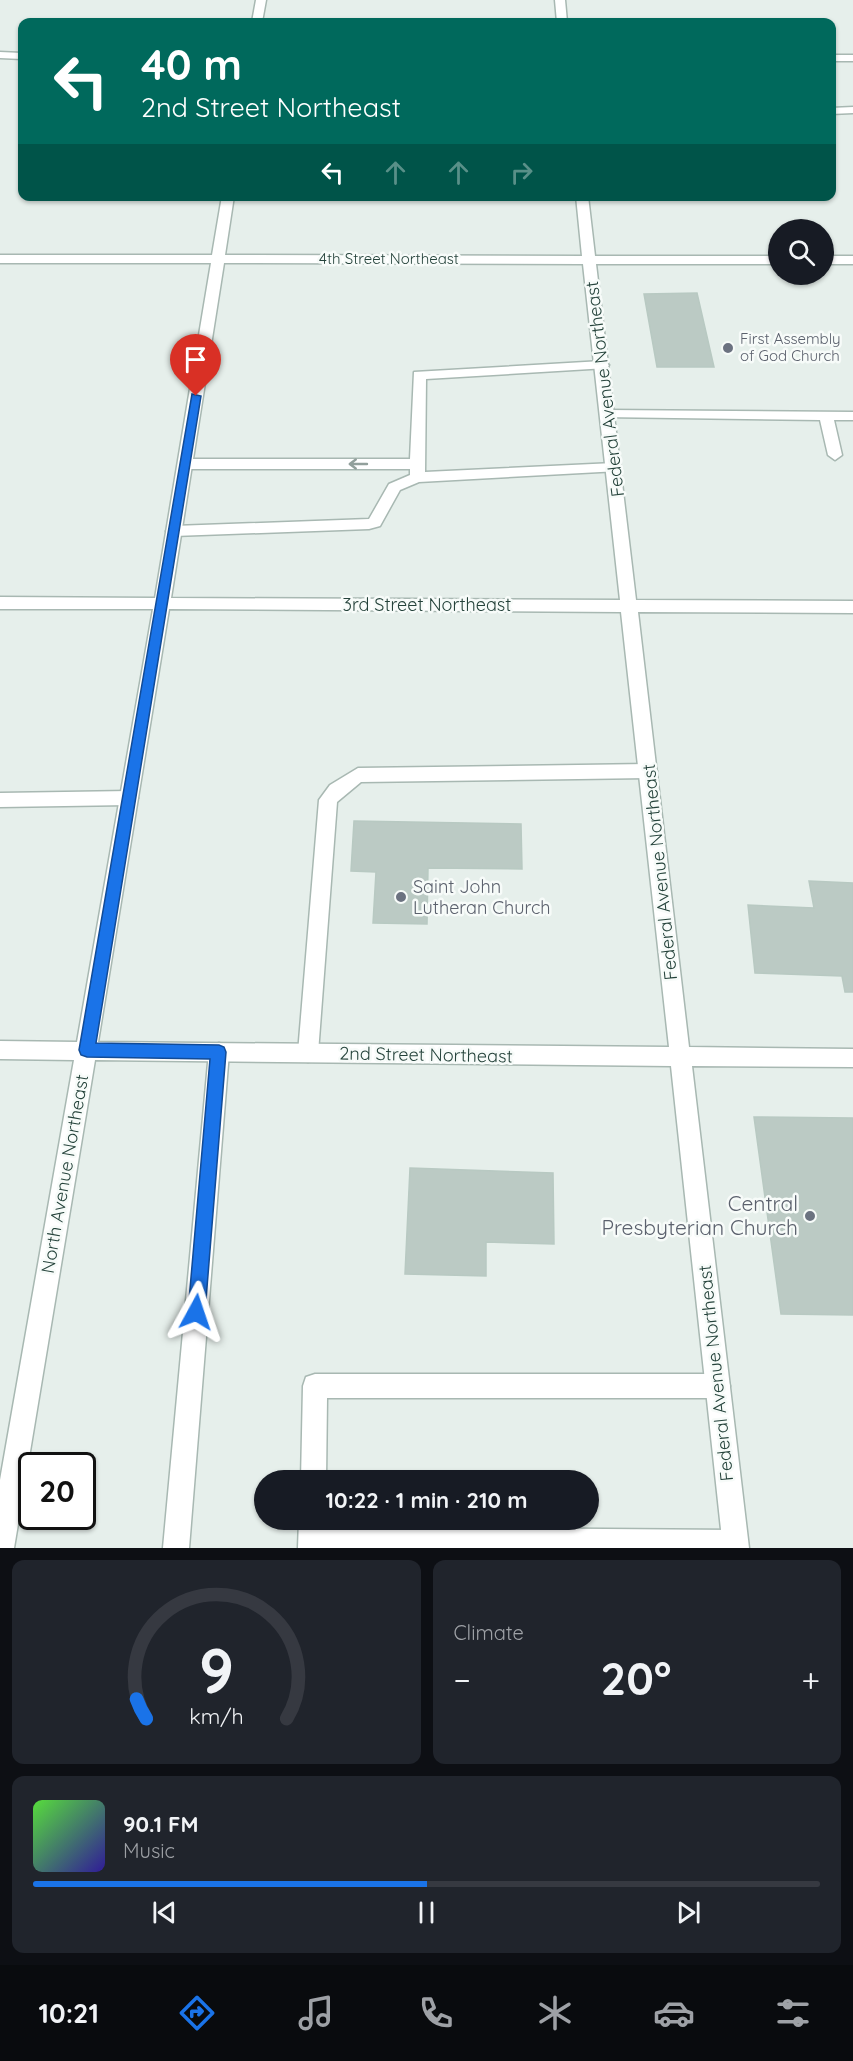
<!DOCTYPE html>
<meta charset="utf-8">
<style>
:root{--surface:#171b24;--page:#20242c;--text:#f1f3f6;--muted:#9ea1a6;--line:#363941;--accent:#1a73e8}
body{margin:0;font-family:Quicksand,sans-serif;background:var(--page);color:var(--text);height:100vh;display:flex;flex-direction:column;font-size:22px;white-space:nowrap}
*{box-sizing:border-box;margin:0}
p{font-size:20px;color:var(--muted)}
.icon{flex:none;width:33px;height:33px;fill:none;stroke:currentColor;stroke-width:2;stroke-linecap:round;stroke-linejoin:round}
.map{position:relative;height:1548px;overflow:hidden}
.panel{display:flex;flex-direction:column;gap:12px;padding:12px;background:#0d0f14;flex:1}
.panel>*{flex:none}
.hud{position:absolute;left:18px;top:18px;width:818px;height:183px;border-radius:12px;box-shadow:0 2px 4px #0004;background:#00695c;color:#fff;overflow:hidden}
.tools{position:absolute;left:768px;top:219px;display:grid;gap:12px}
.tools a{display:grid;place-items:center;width:66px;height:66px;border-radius:50%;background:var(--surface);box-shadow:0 2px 4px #0004;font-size:30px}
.speed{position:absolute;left:18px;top:1452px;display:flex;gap:12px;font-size:30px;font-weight:700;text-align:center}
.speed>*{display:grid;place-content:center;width:78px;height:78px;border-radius:50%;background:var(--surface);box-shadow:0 2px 4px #0004;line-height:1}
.speed .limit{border:3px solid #111;border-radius:9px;background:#fff;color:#111}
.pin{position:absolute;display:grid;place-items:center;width:51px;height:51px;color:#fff;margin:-62px -26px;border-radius:50% 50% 50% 0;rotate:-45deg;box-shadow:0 0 6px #0007}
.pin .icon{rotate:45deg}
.me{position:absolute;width:66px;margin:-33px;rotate:5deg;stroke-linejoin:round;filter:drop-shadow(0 0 4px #0008)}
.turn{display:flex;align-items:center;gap:21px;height:126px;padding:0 24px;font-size:27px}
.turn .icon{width:78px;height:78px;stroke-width:2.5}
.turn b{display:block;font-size:42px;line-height:51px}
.lanes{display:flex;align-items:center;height:57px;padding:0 24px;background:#0003;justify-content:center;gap:30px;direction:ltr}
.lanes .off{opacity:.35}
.big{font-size:45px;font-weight:700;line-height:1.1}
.panel .card{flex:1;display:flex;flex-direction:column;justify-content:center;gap:9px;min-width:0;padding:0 21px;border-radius:12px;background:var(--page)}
.panel .dial{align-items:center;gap:0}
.dial svg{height:156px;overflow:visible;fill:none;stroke:var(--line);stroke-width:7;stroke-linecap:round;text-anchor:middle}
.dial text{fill:var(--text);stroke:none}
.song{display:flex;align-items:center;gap:18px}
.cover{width:72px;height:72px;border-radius:9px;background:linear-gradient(135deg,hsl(110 70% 55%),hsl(250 70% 35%))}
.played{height:6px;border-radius:3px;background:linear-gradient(90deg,var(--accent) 50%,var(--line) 50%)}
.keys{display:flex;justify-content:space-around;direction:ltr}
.heat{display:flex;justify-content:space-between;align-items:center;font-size:33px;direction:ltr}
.panel .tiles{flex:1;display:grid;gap:12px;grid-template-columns:1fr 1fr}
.card:last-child{grid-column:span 2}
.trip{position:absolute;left:254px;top:1470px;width:345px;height:60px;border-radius:30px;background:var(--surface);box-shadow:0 2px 4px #0004;font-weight:700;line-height:60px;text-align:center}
.tab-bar{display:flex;height:96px;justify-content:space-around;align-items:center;background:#090b0e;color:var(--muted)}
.tab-bar .icon{width:42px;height:42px}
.tab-bar .on{color:var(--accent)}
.tab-bar b{font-size:27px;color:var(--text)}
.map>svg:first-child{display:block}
</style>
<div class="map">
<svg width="853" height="1548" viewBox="0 0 853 1548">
<rect width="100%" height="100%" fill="#e6efeb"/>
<path fill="#bbcac4" stroke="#b8c9c2" stroke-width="1.5" d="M697,293L714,367H657L644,294Z
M354,821L521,824L522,869L428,868L427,924L373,923L376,872L351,871Z
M809,881L853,883V992H845L842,976L755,973L748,905L814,908Z
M754,1117L853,1118V1315L781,1314Z
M410,1168L553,1173L554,1244L486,1242V1276L405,1274Z"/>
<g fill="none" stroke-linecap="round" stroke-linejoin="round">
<g stroke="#a8b8b2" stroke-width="3">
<path id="service" d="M853,107V113L831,114V108Z
M602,361L609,365L607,368L426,379L425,472L614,463L621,468L619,471L419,482L400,490L380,526L369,529L174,536L166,531L174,526L369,519L389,484L410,475V469H185L178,464L185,459H410L414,372Z
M607,410L853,412V420H834L842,455L835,460L828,455L820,420L602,417L600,414L602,411Z
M648,764L654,766L657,771L654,776L648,778L361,782L337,802L318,1053L315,1059L308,1062L301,1059L298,1053L319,800L330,785L358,768Z
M129,791L135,793L138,798L135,803L129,805L0,807V793Z
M219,1043L226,1046L229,1052L189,1548H163L209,1052L212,1046Z
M315,1374H718L727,1377L730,1386L727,1395L718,1398H327L326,1480H301L303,1386L306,1377Z
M299,1520H324V1527L735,1530L744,1534L748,1543L746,1548H298Z"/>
</g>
<g stroke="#a8b8b2" stroke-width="3">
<path id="minor" d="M256,0H266L262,22H252Z
M555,0H565L567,22H557Z
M0,52L22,53V59L0,58Z
M831,55H853V61H831Z
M222,196H234L225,255L582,256L576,196H588L595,256H778V264H596L636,600L853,601V613L638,612L689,1047L853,1049V1067L692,1066L749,1548H723L671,1066L95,1060L14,1548H0V1480L74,1060L0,1059V1041L77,1042L153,609H0V597L155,598L211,263H0V255H212ZM224,263L583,264L620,600L171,598ZM169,609L621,612L669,1047L98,1042Z
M824,256H853V264H824Z"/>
</g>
<use href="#service" fill="#fff" fill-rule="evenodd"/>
<use href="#minor" fill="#fff" fill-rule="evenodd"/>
</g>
<defs><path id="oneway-shaft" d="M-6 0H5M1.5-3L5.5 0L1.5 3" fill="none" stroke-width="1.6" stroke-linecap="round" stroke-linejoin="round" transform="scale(1.5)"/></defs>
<use stroke="#92a09c" href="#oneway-shaft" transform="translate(358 464) rotate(180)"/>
<path fill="#1a73e8" stroke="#114b97" stroke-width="1.5" d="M192,394L201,396L96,1043L219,1045L224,1047L226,1052L205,1312L203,1318L196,1321L190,1318L188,1312L210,1059L87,1057L81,1055L79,1050Z"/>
<g fill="#6b7280" stroke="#f7fbf9" stroke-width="2">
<circle cx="728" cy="348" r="6"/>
<circle cx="401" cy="897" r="6"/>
<circle cx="810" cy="1216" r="6"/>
</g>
<g text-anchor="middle" stroke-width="5" stroke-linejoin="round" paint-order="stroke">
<g font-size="15" fill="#24423a" stroke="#f7fbf9">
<text x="389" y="264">4th Street Northeast</text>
</g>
<g font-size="15" fill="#5b616d" stroke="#f7fbf9" text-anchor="start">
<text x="740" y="344">First Assembly<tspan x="740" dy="17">of God Church</tspan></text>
</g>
<g font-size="18" fill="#24423a" stroke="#f7fbf9">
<text transform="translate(605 389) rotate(-97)" y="6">Federal Avenue Northeast</text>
<text x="427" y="611">3rd Street Northeast</text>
<text transform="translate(660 872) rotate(-96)" y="6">Federal Avenue Northeast</text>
<text transform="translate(426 1055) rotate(1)" y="6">2nd Street Northeast</text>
<text transform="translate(65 1174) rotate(-80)" y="6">North Avenue Northeast</text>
<text transform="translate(716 1373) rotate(-96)" y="6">Federal Avenue Northeast</text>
</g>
<g font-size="18" fill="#5b616d" stroke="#f7fbf9" text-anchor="start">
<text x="413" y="893">Saint John<tspan x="413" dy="21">Lutheran Church</tspan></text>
</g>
<g font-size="21" fill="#5b616d" stroke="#f7fbf9" text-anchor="end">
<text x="798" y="1211">Central<tspan x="798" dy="24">Presbyterian Church</tspan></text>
</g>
</g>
</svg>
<div class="tools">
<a><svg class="icon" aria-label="search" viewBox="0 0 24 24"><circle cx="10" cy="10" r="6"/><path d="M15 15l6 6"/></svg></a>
</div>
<div class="speed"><div class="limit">20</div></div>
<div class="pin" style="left:196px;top:396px;background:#d93025"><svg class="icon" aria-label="arrive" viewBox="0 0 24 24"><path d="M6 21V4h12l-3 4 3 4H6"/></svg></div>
<svg class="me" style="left:196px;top:1312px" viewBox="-20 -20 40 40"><path d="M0-17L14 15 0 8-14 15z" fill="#1a73e8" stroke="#fff" stroke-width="4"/></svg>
<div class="trip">10:22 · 1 min · 210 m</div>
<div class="hud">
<div class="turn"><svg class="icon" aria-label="left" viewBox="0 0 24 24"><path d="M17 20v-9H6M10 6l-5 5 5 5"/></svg><div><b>40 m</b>2nd Street Northeast</div></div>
<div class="lanes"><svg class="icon" aria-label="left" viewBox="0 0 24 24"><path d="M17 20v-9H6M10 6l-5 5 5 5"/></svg><svg class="icon off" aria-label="ahead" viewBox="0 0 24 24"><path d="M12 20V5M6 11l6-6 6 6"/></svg><svg class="icon off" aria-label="ahead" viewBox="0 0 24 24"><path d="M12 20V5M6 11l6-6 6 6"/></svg><svg class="icon off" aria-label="right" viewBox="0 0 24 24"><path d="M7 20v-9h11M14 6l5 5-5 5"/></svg></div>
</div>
</div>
<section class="panel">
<div class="tiles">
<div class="card dial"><svg viewBox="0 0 100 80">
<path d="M14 69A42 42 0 1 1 86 69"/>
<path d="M14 69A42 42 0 0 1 9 59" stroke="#1a73e8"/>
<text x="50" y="56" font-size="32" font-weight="700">9</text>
<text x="50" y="72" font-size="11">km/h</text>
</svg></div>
<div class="card"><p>Climate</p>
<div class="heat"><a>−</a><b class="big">20°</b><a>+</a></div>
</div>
<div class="card">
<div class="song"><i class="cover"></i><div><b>90.1 FM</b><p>Music</p></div></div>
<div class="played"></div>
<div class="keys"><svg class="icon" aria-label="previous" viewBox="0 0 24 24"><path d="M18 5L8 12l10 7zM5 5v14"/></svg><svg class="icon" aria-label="pause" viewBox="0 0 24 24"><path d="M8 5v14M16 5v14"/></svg><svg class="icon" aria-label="next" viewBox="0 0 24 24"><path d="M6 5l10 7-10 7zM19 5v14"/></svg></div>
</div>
</div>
</section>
<nav class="tab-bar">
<b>10:21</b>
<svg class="icon on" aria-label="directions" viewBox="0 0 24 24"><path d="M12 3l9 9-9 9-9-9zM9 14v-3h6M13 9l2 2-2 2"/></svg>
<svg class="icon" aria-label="music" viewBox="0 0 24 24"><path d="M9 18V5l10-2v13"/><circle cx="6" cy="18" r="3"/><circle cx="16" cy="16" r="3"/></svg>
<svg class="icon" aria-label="phone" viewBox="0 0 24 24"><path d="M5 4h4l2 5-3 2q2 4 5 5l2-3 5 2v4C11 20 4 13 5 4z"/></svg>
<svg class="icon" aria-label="climate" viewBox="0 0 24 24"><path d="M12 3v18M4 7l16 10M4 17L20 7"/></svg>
<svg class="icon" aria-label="car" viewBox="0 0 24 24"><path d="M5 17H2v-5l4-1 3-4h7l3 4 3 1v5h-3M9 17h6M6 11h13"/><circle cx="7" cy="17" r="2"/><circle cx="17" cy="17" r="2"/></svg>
<svg class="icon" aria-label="filters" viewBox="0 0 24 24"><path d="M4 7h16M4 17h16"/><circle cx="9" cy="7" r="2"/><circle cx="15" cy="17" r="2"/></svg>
</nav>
